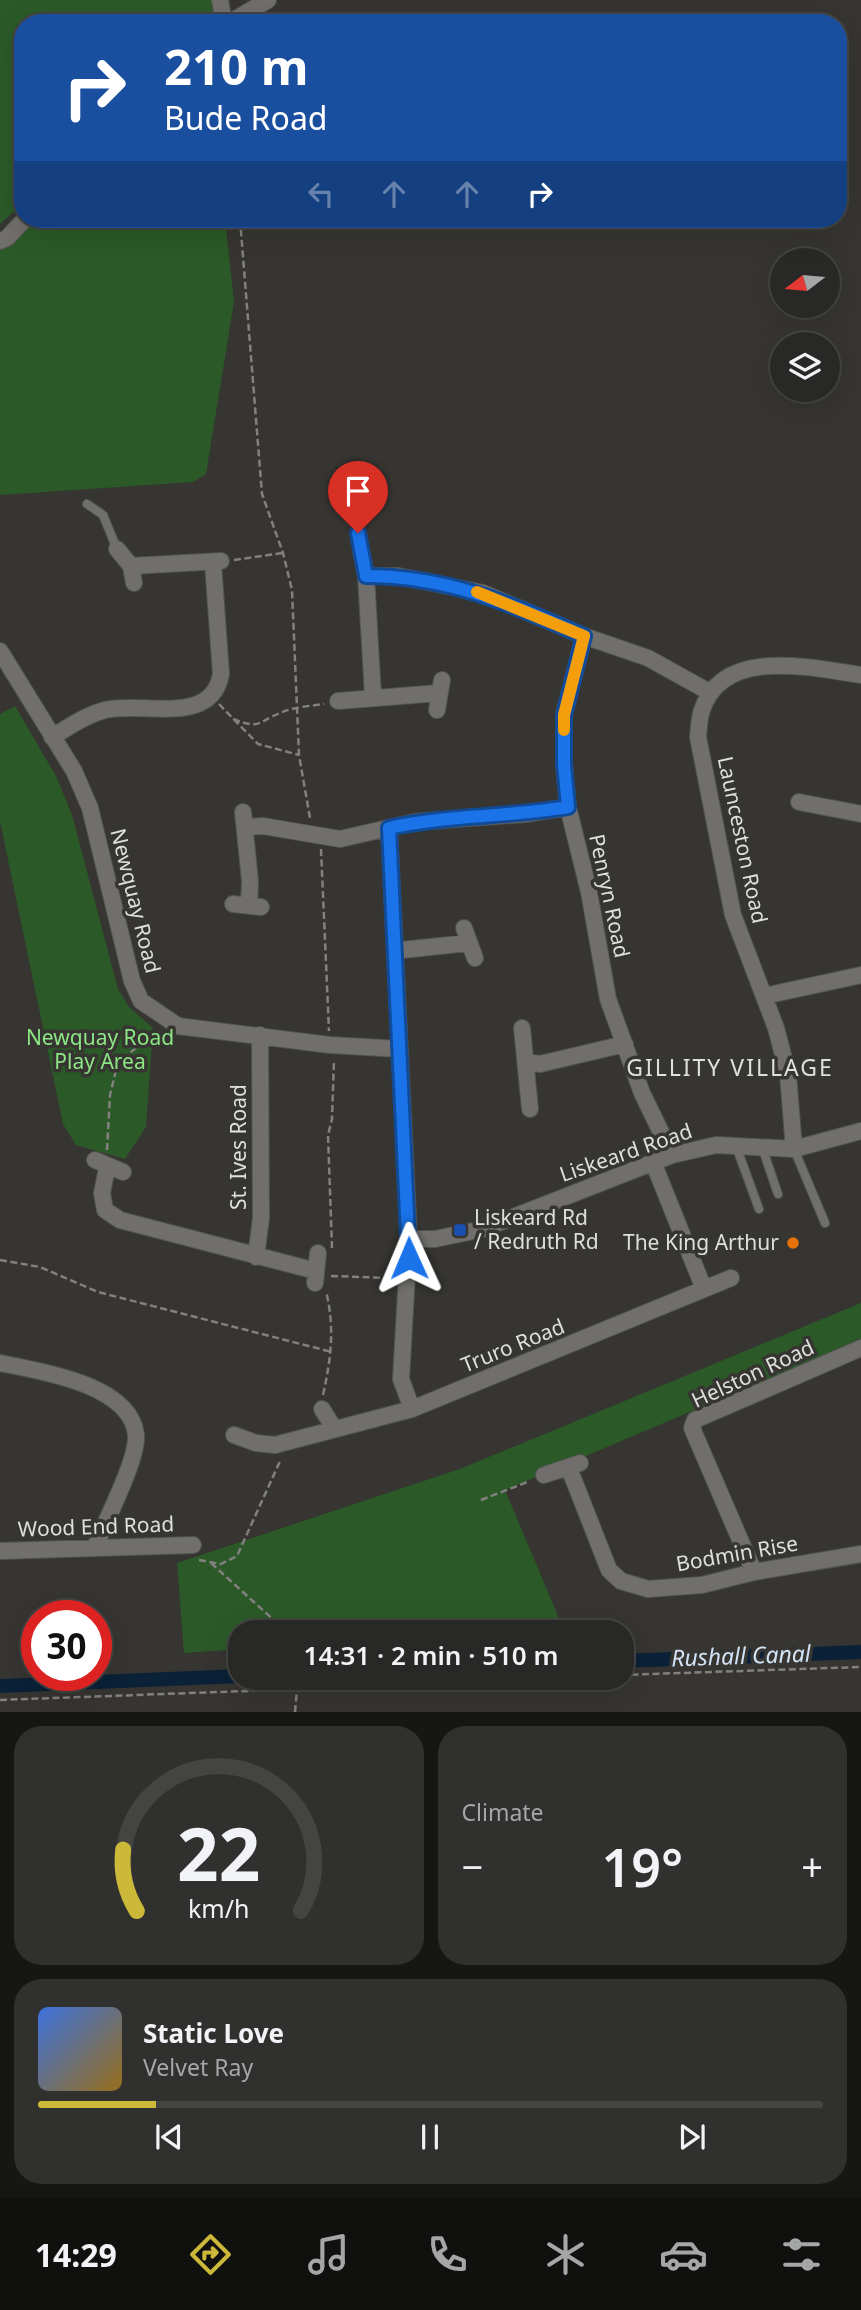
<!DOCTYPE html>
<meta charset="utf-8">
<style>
:root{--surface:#282826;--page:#30302e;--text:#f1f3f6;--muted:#a5a6a7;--line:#444443;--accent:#ccb939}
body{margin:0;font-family:"Noto Sans",sans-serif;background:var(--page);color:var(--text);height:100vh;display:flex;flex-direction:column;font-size:26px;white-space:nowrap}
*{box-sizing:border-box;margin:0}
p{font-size:23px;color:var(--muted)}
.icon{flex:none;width:38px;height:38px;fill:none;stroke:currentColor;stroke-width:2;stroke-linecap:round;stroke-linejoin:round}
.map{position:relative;height:1712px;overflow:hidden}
.drawer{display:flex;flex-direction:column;gap:14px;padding:14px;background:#161615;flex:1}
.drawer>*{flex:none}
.hud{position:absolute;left:14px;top:14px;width:833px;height:214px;border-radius:28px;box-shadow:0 7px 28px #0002,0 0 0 2px var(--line);background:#1a4fa0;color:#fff;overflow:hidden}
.needle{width:46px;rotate:254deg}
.controls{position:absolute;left:770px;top:248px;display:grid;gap:14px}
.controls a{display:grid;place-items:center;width:70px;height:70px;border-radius:50%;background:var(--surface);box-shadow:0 7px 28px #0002,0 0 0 2px var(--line);font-size:35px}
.speed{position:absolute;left:21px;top:1600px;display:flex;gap:14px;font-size:35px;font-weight:700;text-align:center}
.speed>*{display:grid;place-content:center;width:91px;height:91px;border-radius:50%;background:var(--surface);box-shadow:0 7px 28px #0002,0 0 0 2px var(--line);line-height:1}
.speed .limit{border:10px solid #d22;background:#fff;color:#111}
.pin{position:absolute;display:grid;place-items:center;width:60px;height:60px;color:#fff;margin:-72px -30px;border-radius:50% 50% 50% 0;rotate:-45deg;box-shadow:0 0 7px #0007}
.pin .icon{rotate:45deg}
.me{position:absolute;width:77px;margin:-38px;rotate:359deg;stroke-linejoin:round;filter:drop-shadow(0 0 5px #0008)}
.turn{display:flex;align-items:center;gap:24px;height:147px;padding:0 35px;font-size:32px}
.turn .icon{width:91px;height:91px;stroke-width:2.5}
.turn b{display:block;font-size:49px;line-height:60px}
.lanes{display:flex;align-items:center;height:66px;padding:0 35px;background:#0003;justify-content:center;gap:35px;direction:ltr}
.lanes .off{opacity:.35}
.big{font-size:52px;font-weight:600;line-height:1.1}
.drawer .card{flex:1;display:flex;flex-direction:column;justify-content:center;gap:10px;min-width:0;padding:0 24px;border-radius:28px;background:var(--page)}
.drawer .dial{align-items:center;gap:0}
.dial svg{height:182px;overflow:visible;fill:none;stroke:var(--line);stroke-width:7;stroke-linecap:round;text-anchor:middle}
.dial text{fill:var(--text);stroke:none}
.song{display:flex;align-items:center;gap:21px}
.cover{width:84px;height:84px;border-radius:10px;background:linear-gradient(135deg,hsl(220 70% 55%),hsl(40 70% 35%))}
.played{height:7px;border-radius:4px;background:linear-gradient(90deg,var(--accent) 15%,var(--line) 15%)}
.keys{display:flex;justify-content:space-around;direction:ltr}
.heat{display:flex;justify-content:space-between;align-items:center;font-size:38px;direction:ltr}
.drawer .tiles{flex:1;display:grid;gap:14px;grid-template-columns:1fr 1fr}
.card:last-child{grid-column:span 2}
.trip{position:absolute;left:228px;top:1620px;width:406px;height:70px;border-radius:28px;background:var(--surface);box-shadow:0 7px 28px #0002,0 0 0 2px var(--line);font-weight:600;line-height:70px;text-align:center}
.menu{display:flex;height:112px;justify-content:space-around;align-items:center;background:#10100f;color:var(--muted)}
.menu .icon{width:49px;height:49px}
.menu .on{color:var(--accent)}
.menu b{font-size:32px;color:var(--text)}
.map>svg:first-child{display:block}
</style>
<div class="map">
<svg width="861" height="1712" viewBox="0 0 861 1712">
<rect width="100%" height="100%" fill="#363532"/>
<path fill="#2b5a28" d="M0,0H213L216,16L209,23H23V204L0,224Z
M34,219H225L234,302L206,474L193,482L0,495V247Z
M15,706L56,776L72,815L118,989L129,1007L153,1028L146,1127L125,1159L76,1145L63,1124L0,821V714Z
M861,1303V1340L505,1490L561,1623L439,1633H240V1649L184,1653L177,1563L460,1469Z"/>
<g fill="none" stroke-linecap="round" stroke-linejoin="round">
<path stroke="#0a2137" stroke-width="14" d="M621,1661L861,1652
M0,1686L240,1676"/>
<g stroke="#535351" stroke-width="10">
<path id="lane" d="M87,504L103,515L117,549
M355,515L361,550
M736,1146L759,1209
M762,1147L778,1194
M794,1149L825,1223"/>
</g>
<g stroke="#535351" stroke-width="18">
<path id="street" d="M220,0L224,23
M229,23L268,0
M0,241L7,238L25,219
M117,549L131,566L134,583
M361,550L366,576L373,696
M131,566L221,561
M366,576H398L483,593L584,636L648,658L711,693
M584,636L564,714V764L568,807L589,892L608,999L642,1093L672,1155
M0,651L74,771L90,808L132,981L141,1001L178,1026L330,1045L400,1049
M338,701L439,693
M437,710L442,680
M52,737C69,727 86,715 105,710C143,701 212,727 221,674L213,563
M799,802L861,814
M243,812L250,881L249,906
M246,827L263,826L340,839L415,822L525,814L568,807
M389,828L409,1239L401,1379L412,1409
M233,904L261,907
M464,928L475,958
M395,947L402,950L468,943
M764,996L861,975
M522,1028L530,1109
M526,1062L540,1064L625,1044
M794,1149L788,1074L776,1028L733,915L698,737C699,728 699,718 702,710C723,646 812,668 861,675
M95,1160L123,1172
M653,1162L704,1289
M107,1168L102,1193L105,1210L120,1220L316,1271
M409,1239H435L483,1229L672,1155L716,1145L794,1149L861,1131
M256,1257L261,1218L260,1035
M315,1283L318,1253
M0,1363C39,1371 131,1384 136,1435C138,1459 105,1522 95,1547
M322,1409L334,1428
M234,1435L256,1443L275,1445L412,1409L731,1278
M569,1468L609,1570L621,1581L648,1589L702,1585L754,1572L861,1554
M544,1475L580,1463
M0,1551L193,1545
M754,1572L692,1428L695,1420L861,1348"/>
</g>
<path stroke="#82817f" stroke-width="2.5" stroke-dasharray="7 3.5" stroke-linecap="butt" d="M240,219L262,494L283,553L292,590L299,755L310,818
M234,560L283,553
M219,704L258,744L299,755
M233,719C261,730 257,722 280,713C293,707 310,706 324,704
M321,849L329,1031
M107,1150L110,1095L118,1062L158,1031
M332,1248L328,1135L332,1119L334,1060
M0,1260L40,1267L98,1292L332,1352
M331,1276L391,1278
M323,1395C331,1359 335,1328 326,1291
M481,1500L530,1481
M199,1560L221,1564L237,1556L281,1459
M211,1563L288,1633
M313,1633L322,1623
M621,1675L861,1667
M0,1700L273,1690L291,1678L324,1688L552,1678
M295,1712L297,1689"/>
<use href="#lane" stroke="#706f6c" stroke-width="8"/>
<use href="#street" stroke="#706f6c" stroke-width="16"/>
<path stroke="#82817f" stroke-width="2.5" stroke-dasharray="7 3.5" stroke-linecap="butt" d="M297,1689L298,1678"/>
</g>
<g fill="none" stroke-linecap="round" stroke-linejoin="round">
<g stroke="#114b97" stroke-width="18">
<path id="route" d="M358,533L366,576C448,576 510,604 584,636L564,715V764L568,807C509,817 448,815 389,828L409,1258"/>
</g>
<use href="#route" stroke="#1a73e8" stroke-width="12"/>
<path stroke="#f59e0b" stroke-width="12" d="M477,592L584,636L564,715V730"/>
</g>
<rect fill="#1a4fb4" stroke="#363532" stroke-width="2.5" x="453" y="1223" width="14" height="14" rx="3.5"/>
<circle fill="#e8710a" stroke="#363532" stroke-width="2.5" cx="793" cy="1243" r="7"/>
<g text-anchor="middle" stroke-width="7" stroke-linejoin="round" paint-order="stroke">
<g font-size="21" fill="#dfdfdd" stroke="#363532">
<text transform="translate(742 840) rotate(78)" y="7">Launceston Road</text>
<text transform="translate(609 896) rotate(78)" y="7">Penryn Road</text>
<text transform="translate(135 901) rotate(76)" y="7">Newquay Road</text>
<text transform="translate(239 1147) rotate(-90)" y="7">St. Ives Road</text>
<text transform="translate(626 1153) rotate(-19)" y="7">Liskeard Road</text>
<text transform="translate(513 1346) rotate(-22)" y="7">Truro Road</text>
<text transform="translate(753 1374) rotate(-25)" y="7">Helston Road</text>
<text transform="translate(96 1527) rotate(-2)" y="7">Wood End Road</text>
<text transform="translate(737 1554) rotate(-10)" y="7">Bodmin Rise</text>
</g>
<g font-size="21" fill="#8ce684" stroke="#363532">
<text x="100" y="1045">Newquay Road<tspan x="100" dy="24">Play Area</tspan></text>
</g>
<g font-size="21" fill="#dfdfdd" stroke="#363532" text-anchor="start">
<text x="474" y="1225">Liskeard Rd<tspan x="474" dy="24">/ Redruth Rd</tspan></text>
<text x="779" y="1250" text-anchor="end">The King Arthur</text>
</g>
<g font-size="23" letter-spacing="2" fill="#dfdfdd" stroke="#363532">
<text x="730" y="1076">GILLITY VILLAGE</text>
</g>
<g font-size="23" font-style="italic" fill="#d2e3f6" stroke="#363532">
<text transform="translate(741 1656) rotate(-2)" y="8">Rushall Canal</text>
</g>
</g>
</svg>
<div class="controls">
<a><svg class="needle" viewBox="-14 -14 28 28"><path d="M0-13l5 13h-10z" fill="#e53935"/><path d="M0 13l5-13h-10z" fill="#a5a6a7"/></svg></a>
<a><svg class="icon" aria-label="layers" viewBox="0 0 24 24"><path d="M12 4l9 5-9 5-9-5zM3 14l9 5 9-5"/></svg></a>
</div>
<div class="speed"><div class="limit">30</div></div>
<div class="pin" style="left:358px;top:533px;background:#d93025"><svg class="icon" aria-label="arrive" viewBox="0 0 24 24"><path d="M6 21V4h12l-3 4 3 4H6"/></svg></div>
<svg class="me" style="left:409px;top:1258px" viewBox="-20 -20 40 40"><path d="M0-17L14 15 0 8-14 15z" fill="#1a73e8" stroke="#fff" stroke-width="4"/></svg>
<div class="trip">14:31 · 2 min · 510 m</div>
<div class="hud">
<div class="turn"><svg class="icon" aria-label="right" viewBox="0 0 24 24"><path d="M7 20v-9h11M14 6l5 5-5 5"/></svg><div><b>210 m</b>Bude Road</div></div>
<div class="lanes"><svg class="icon off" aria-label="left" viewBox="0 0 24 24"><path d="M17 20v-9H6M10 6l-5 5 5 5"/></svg><svg class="icon off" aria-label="ahead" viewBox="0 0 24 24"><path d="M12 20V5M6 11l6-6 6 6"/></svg><svg class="icon off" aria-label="ahead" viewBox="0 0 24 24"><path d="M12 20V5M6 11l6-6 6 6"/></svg><svg class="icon" aria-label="right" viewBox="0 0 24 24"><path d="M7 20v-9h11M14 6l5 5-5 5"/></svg></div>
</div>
</div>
<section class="drawer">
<div class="tiles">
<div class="card dial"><svg viewBox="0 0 100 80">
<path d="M14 69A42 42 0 1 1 86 69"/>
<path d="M14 69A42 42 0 0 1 8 42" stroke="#ccb939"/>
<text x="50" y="56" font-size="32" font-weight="700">22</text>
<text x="50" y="72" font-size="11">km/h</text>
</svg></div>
<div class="card"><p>Climate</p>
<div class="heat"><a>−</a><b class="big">19°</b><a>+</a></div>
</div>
<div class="card">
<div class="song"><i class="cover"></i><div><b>Static Love</b><p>Velvet Ray</p></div></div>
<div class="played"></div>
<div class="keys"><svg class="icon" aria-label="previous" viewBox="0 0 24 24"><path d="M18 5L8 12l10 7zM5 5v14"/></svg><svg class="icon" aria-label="pause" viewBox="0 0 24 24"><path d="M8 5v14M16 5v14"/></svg><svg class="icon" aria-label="next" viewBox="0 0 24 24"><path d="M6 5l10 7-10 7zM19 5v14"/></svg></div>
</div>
</div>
</section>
<nav class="menu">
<b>14:29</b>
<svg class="icon on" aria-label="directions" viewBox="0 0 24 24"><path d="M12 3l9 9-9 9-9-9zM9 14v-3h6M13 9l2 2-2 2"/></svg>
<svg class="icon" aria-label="music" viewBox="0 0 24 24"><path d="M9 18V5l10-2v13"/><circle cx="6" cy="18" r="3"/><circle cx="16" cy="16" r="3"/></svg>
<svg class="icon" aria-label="phone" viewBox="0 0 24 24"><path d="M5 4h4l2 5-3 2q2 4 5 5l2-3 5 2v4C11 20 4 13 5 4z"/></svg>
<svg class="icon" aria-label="climate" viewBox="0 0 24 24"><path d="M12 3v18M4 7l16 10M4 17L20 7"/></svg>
<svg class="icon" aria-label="car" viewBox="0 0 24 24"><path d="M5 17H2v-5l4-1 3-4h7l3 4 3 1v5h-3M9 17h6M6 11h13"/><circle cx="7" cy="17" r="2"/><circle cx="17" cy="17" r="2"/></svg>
<svg class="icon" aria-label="filters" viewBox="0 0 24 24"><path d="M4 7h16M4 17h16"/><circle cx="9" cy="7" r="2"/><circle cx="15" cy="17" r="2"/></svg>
</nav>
